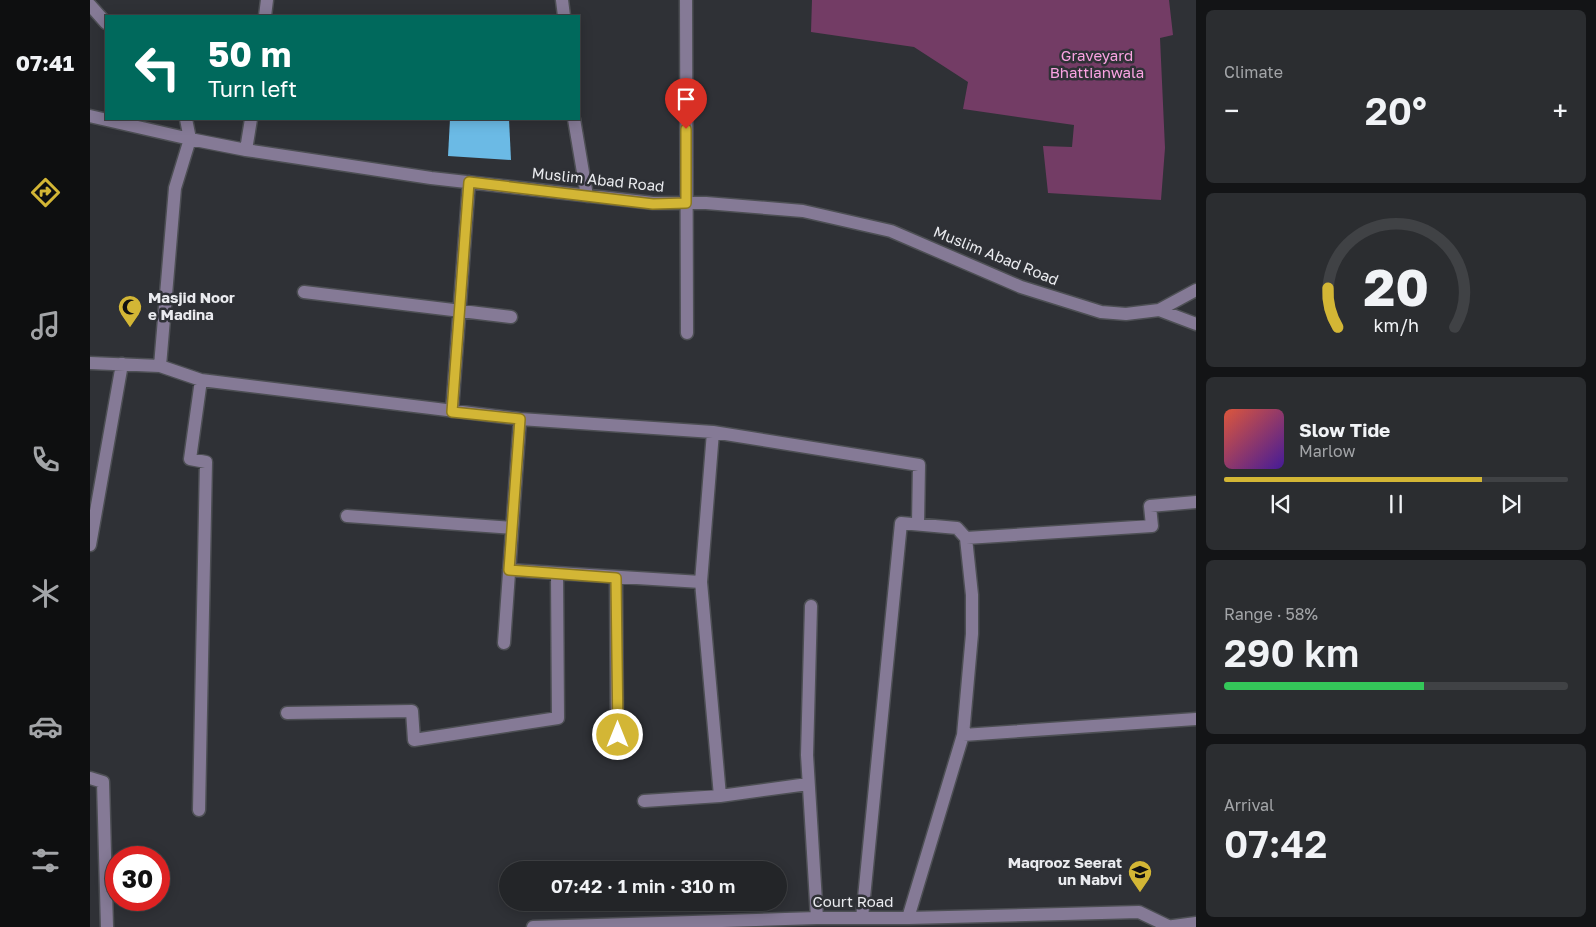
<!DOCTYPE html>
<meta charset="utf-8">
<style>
:root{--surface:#232528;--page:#2b2d30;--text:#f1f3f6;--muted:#a3a5a8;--line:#404245;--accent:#d3b635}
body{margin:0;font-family:"Golos Text",sans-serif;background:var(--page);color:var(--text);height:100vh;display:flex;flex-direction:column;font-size:19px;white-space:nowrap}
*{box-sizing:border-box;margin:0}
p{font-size:16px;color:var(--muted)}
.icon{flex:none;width:28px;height:28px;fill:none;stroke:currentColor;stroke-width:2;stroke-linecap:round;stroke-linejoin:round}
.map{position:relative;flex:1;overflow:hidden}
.details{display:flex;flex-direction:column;gap:10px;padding:10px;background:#131416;width:400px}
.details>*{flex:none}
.top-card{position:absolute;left:15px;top:15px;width:475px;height:105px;border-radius:0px;box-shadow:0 2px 12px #0003,0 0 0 1px var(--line);background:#00695c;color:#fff;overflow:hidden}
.speed{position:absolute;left:15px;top:846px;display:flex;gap:10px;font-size:25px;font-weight:700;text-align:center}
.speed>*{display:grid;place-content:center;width:65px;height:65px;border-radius:50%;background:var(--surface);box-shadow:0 2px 12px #0003,0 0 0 1px var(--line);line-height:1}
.speed .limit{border:8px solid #d22;background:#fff;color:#111}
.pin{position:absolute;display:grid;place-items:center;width:42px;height:42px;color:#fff;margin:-51px -21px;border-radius:50% 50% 50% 0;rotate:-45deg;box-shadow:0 0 5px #0007}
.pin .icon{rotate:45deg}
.me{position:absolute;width:55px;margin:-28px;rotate:0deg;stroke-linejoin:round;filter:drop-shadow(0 0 4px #0008)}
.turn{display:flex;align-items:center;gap:18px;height:105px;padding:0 20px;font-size:22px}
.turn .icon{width:65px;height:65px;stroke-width:2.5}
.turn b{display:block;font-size:35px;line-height:42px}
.big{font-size:38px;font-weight:600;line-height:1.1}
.details .widget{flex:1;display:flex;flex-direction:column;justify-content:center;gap:8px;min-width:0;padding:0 18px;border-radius:8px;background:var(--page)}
.details .dial{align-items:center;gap:0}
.dial svg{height:130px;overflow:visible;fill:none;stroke:var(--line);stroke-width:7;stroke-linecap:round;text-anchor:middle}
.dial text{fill:var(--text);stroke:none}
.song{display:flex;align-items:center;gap:15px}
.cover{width:60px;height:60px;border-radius:8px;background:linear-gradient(135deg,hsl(10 70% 55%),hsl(260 70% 35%))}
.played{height:5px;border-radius:2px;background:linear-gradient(90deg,var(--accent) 75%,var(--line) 75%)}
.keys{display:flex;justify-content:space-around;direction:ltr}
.heat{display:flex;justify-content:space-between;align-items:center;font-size:28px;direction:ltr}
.charge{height:8px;border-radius:4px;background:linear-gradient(90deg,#34c759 58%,var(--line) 0)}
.trip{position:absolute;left:409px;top:861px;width:288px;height:50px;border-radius:25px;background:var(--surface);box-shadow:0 2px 12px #0003,0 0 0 1px var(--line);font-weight:600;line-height:50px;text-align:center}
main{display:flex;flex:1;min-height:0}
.tab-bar{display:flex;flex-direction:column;width:90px;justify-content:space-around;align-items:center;background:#0e0f10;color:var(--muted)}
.tab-bar .icon{width:35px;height:35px}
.tab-bar .on{color:var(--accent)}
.tab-bar b{font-size:22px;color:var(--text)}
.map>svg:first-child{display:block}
</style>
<main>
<nav class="tab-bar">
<b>07:41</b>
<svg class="icon on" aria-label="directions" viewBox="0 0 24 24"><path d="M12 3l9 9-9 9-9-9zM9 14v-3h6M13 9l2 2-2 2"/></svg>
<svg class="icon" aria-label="music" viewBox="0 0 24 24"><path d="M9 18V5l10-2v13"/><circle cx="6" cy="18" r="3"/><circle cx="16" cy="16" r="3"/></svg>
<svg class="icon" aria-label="phone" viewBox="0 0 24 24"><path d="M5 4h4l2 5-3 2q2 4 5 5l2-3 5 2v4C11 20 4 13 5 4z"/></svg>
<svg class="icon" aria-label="climate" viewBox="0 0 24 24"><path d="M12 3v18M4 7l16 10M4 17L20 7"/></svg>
<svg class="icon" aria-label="car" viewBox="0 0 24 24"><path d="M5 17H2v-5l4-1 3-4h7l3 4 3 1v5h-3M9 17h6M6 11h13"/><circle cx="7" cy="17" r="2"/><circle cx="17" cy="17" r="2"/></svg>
<svg class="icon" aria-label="filters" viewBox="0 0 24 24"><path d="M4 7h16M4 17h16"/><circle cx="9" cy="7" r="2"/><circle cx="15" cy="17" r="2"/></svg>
</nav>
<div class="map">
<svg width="1106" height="927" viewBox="0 0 1106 927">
<rect width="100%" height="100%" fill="#2f3136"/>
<path fill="#733c65" d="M722,0H1079L1083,35L1070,38L1075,148L1071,200L958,193L953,146L982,147L984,125L873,109L878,82L824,47L721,32Z"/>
<path fill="#6bbae5" d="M360,119H419L421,160L358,156Z"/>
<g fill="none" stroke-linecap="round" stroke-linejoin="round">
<g stroke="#4d4f54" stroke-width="15">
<path id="minor" d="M472,0L474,16
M596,0L597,333
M0,5L16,23
M175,16L177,0
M0,116L100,139L85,188L70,366
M96,119L100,139L156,150L341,178L563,203H616L713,211L801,231L931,287L1011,312L1036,314L1069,310L1106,290
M484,119L497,196
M156,150L161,119
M214,292L421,317
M1069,310L1106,324
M0,363L70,366L111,380L430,419L623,432L829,465L828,524
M362,411L379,182
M623,432L611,582L630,796L718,784
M257,516L422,528
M876,538L1062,526L1060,506L1106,502
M0,545L32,364
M419,570L611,582
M526,578L527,735
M721,606L717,755L727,918
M414,643L430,419
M197,713L322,711L324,740L468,718L467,574
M873,735L1106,719
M0,778L13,782L17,927
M554,801L630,796
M109,810L116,462L100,459L111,380
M772,918L811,523L867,528L876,538L882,595V634L873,735L818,918
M443,927L727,918H818L1049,912L1078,926
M1076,927L1106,923"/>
</g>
<use href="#minor" stroke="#857a96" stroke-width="12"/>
</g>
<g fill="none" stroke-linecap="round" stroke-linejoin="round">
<g stroke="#897622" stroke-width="12">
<path id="route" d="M528,735L526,578L419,570L430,419L362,412L379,182L563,204L596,203V129"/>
</g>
<use href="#route" stroke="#d3b635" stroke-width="9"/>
</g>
<defs>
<g id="mosque-pin" transform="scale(1.25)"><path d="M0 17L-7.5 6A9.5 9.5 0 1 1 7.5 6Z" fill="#d3b635" stroke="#2f3136"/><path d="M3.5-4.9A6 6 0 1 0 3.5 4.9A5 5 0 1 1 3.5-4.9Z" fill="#111"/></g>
<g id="school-pin" transform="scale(1.25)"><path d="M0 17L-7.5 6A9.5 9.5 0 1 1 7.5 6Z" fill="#d3b635" stroke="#2f3136"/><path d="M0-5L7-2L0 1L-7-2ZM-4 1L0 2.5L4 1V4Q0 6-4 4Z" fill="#111"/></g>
</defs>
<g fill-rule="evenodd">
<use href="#mosque-pin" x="40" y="307"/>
<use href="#school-pin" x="1050" y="872"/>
</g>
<g text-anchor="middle" stroke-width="5" stroke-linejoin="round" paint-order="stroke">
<g font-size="15" fill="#faa3e2" stroke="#2f3136">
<text x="1007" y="61">Graveyard<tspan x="1007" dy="17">Bhattianwala</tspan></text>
</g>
<g font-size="15" fill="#eaebef" stroke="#2f3136">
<text transform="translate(508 180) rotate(6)" y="5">Muslim Abad Road</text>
<text transform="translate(906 256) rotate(22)" y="5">Muslim Abad Road</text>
<text x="763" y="907">Court Road</text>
</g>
<g font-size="15" font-weight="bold" fill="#eaebef" stroke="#2f3136" text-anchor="start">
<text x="58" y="303">Masjid Noor<tspan x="58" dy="17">e Madina</tspan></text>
<text x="1032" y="868" text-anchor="end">Maqrooz Seerat<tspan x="1032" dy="17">un Nabvi</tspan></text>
</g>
</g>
</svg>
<div class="speed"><div class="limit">30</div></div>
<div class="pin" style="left:596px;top:129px;background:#d93025"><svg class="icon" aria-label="arrive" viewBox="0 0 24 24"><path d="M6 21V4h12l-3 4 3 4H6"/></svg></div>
<svg class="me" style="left:528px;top:735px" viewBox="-20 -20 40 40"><circle r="17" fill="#d3b635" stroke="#fff" stroke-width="3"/><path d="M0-11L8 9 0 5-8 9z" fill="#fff"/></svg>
<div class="trip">07:42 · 1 min · 310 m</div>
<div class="top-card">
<div class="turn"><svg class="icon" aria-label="left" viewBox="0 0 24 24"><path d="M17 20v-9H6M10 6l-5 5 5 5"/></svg><div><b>50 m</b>Turn left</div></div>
</div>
</div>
<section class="details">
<div class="widget"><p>Climate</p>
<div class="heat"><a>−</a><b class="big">20°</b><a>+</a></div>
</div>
<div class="widget dial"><svg viewBox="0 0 100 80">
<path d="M14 69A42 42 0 1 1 86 69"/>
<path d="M14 69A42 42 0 0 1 8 45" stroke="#d3b635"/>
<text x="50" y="56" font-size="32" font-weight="700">20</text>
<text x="50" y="72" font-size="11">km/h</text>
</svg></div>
<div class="widget">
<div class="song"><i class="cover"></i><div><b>Slow Tide</b><p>Marlow</p></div></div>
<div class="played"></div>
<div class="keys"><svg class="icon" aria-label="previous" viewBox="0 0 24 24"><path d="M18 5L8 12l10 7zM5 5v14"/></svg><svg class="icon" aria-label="pause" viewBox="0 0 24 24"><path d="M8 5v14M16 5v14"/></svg><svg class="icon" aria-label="next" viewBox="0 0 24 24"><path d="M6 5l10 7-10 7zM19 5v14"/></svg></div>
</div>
<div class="widget"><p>Range · 58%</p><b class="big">290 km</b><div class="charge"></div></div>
<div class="widget"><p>Arrival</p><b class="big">07:42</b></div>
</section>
</main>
